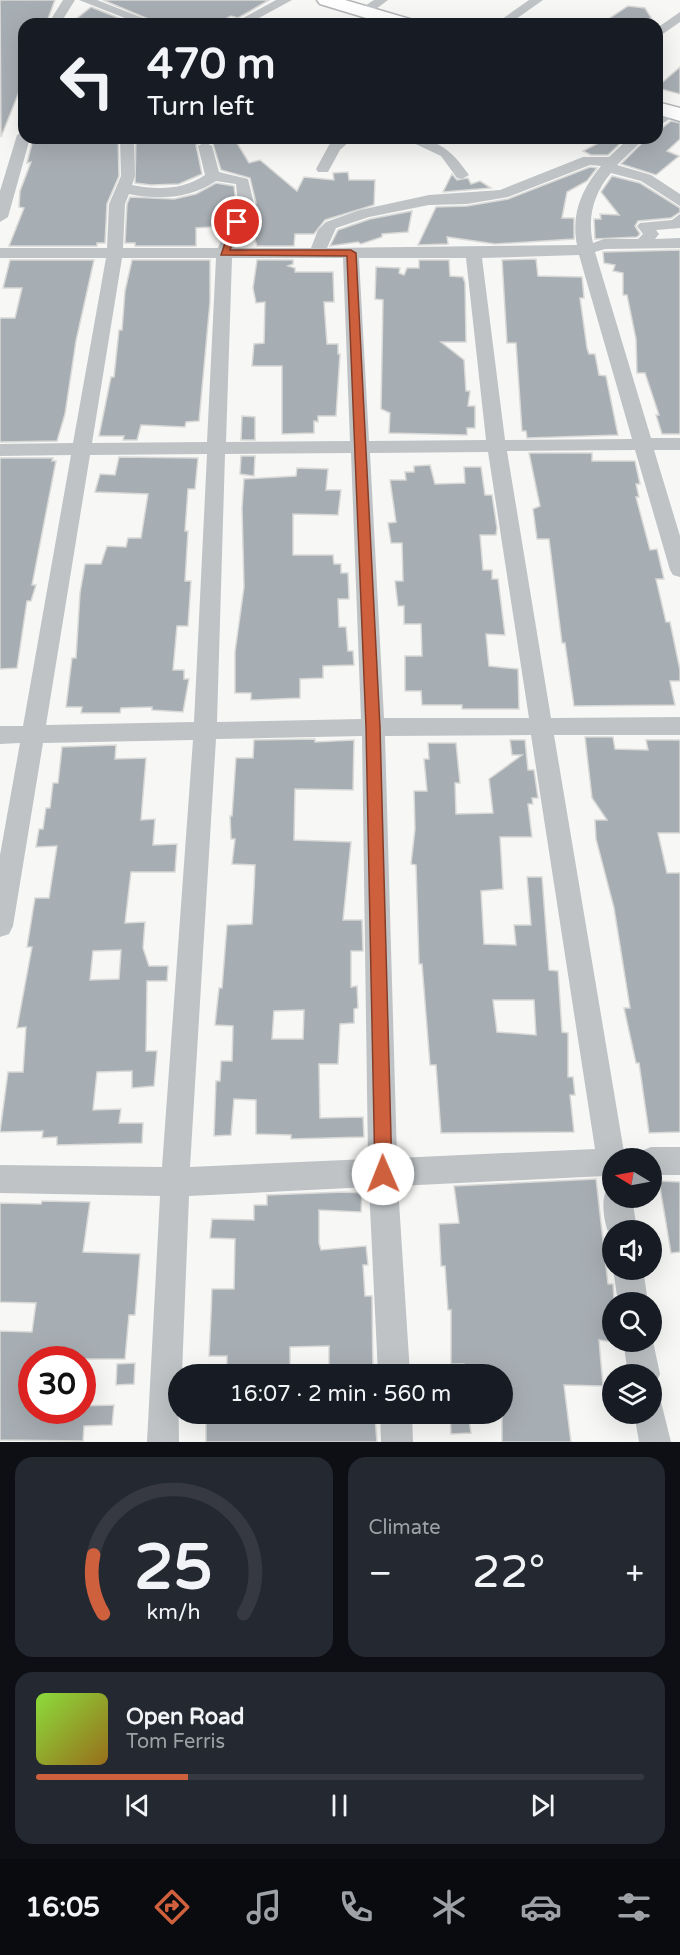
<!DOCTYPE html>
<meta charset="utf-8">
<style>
:root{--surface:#171b24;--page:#242831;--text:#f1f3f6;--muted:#9ea1a6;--line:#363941;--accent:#cf603d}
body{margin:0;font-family:"Varela Round",sans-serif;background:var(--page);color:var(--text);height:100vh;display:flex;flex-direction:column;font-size:22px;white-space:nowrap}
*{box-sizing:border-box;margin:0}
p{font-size:20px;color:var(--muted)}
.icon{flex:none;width:33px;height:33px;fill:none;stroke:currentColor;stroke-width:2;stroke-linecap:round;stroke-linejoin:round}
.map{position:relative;height:1442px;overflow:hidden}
.side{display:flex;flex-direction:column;gap:15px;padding:15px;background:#0d0f14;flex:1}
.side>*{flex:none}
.hud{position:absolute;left:18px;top:18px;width:645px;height:126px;border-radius:18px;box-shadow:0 6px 24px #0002;background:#171b24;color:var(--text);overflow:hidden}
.needle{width:39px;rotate:280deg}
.controls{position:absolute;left:602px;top:1148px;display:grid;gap:12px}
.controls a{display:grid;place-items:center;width:60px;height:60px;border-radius:50%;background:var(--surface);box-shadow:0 6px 24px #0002;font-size:30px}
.speed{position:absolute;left:18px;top:1346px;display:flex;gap:12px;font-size:30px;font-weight:700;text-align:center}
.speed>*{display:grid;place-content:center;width:78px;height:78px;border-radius:50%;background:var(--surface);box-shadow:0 6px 24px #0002;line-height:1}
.speed .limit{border:9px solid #d22;background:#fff;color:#111}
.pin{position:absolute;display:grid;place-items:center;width:51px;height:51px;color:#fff;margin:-26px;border:3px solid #fff;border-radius:50%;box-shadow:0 2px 6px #0007}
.me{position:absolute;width:66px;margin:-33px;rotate:359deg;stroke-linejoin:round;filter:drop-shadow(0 0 4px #0008)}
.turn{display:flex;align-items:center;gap:21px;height:126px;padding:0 30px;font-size:27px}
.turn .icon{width:78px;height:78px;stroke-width:2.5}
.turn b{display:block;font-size:42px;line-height:51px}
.big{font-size:45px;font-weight:600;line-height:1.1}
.side .card{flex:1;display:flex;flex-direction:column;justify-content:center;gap:9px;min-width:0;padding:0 21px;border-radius:18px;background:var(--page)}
.side .dial{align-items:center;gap:0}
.dial svg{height:156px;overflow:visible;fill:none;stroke:var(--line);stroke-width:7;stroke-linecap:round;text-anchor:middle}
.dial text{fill:var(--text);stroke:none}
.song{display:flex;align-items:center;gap:18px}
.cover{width:72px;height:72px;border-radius:9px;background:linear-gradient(135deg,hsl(90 70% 55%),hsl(40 70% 35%))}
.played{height:6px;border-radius:3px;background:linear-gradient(90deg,var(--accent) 25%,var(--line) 25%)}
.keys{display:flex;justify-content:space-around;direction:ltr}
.heat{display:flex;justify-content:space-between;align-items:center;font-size:33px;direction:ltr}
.side .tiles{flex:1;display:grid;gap:15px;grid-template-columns:1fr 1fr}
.card:last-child{grid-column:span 2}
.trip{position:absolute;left:168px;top:1364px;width:345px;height:60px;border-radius:30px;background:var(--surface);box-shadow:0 6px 24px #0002;font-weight:600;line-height:60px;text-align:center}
.tabs{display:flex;height:96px;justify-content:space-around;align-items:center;background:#090b0e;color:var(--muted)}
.tabs .icon{width:42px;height:42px}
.tabs .on{color:var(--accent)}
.tabs b{font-size:27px;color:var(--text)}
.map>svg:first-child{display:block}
</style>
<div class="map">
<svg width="680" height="1442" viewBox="0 0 680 1442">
<rect width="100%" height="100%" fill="#f7f7f5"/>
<path fill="#a7aeb3" stroke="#d9d9d7" stroke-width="1.5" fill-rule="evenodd" d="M0,0H55L46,24H24V68L19,82H23L1,137Z
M103,0H269L238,18L231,16L216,24H160Z
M628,6L645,8L655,24H601Z
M91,7L134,24H70Z
M680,67V94L657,88V87Z
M671,121L680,123V139L667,151L679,156L656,175L621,164L647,138H657V132Z
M45,138H118L119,176L107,204L105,243H97V246H9L24,208L19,207L20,191L31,162L27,163L32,143L45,142Z
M136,138H170L169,142L191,138H234L249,163L260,160L297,191L304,177L334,180L333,173L348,172L349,180H375L374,205L325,220L314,234H295L294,246H257L254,236H248L247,225L256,203L250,178L221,170L213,144L204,140L196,145L202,174L179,184L151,185L135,183Z
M608,138H626L608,155H591L583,151Z
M590,167L597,168L587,181L567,192L562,218H574V239L495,244L447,237L448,244L418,245L436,207L467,206L508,199Z
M452,174L457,180L468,178L471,184L480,181L491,188L443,192Z
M612,176L640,183L680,208V212L671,218L638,221L635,226L640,234L637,237L595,239L594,219H601L600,214L619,215L601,192Z
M216,183L234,186L236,204L225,226L196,228V246H135V243H125L127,204L130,197L174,199L196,194Z
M412,211L408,232L382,234V237L361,244L358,242L330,246L338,230L370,219Z
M680,250V434H662L656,415H659L645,373H637L636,339L627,295H623V273L613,271L615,265L604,263L603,252Z
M536,259L538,276L582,277L584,298H580L587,348L589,354H595L599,375L606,376L618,435L527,438L526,431H522L516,343H507L502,260Z
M10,260H94L76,341L65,414L57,441L0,442V318H15L22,288H3Z
M132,260H210V302L199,421L186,422L185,427L141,425L137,440H123L124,436H99L111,377H114L119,330H122L125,291Z
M257,260H293V264L288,266L295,268V272H333L334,302H324L327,344H338V354H340L336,416H318V422L314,421V433L282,434V366H252L254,344L264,343L265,302L256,303L253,288Z
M419,260H449L450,276L463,277L465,283L466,342H441L464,360L466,391H470L468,406H475V428H467V435L389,433L390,413L381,409L383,300L375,299L376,267L400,268L399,273L404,275L407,268H419Z
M242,416L255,417V440H241Z
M529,453H592V461H635L640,484H636L639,497H636L650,550L657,549L664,579H656L666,622H670L680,670V681H670L675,705L574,706L565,643H562L549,539H537L533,509L540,506Z
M241,456H255L254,476L240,474Z
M119,457L198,458L195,489H188L185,531H188L185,581H191L188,626H177L173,670H184V679H189L183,712L152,710V707L121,708L120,713H81L82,707H66L72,658H76L80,593L85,564H101L107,546L126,547L128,538H141L148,494L95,492L100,474L115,475Z
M0,458H53L52,461H56L32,585H36L31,601H27L17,668L0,669Z
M430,465L435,484L465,483L464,467H481L485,495H492L497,528L496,535H480L483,570H492V579H498L505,635L486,634L489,666L518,669L519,709H462V705H422L421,691H405V656H422L421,624H404V606H398L395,581H403L402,543H391L388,523L396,522L390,480H406L405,472H414V466Z
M297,468L328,469L326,490H341L338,515L293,514V555H333L334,564H341V573H348L349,599H338L339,627H346L348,651H353L354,665L323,666V678L300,679V698L251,700V693H235V652L244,587L242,508L244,479L296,476Z
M585,737H613L615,749L648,750L646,740H680V833H658L667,873H680V1132L649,1133L639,1063H636L624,1008H630L614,908L596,839L595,820H607L592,798Z
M315,739V742L354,740L353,790L295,789L294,840L351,842L343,920H362L363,951H351V987L357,986L358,1008L354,1009V1023L340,1024L338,1064H319L320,1118L363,1117L364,1137L291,1139V1135L256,1134V1100L234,1099L231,1135L214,1136L216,1081H220L221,1061H232L233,1026L215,1025L219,988H222L227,925L252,924L254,889L255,865L232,864L235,839H231L230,816H232L236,758H253L254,740ZM304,1010L303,1039H272L274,1011Z
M510,740H525L528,770H534L538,798H532L533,804H528L532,837H500L503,889L481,891L484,944L516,945L514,925H531L527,877H542L549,970L558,971L562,1032L568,1033V1077H573L575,1095H570L574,1132L441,1133L436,1065H430L422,964H419L416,865L411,864L415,829L414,791H427L424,759H429L428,743H456L460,783H455L456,814L493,813L489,779L522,755H512ZM493,1000H534L536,1035L497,1032Z
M116,745L115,759L146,758L141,820L155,819L153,845L177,844L175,872H131L125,923L145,922L143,948L149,966H168L167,981H147L146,1051H157L154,1086L132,1088V1071L97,1072L93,1110L121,1109L119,1123H143L142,1143L57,1145V1137L42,1138L43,1131L0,1132L8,1072H23L26,1027L17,1028L32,947H27L35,898H49L57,846L36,847L39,829H43L46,808H50L53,783H58L62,747ZM121,950L119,979L90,980L93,951Z
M596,1179L608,1284H613L614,1299L612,1342L599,1340L603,1386L564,1385L571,1442H502V1374H465L464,1364H451V1310H448L445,1266H441L439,1224L459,1223L454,1186Z
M659,1181L680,1182V1252L671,1253Z
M343,1192L362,1193L361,1212L319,1210V1243L321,1250L366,1246L368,1265H363L365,1296H372L373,1374H329V1346L290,1347V1374H227V1356H209L211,1315L212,1289H234L235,1239L210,1238L212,1219L254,1220V1205H267V1195Z
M42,1201L90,1202L83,1252L140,1254L135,1315H129L125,1359H32V1410H82V1406L114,1405L112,1425L84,1426L83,1441L0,1440V1331L32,1332L36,1303L0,1302V1203L41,1204Z
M135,1363L134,1384L116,1385L117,1364Z
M206,1413H359V1420L375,1418L377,1442H206Z
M450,1413H468L471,1433L451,1434Z"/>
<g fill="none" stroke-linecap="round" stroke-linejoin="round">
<g stroke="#b3b6b9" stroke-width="3">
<path id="highway" d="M317,0H345L413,20L415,24H386L320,4Z
M657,102L680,108V121L657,114Z"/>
</g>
<path fill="#bfc3c6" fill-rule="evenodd" d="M63,0H75L60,24H48Z
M79,0H97L158,24H140Z
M276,0H292L248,24H232Z
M374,0H388L368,15H360V9Z
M529,0H543L509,24H495Z
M680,12V22L657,38V28Z
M671,108L678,112L676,115L657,127V116Z
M24,131V138H30L8,217L0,222V191L17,135Z
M120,138H134L135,176L132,185C158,190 183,190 205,175L198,146L205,142L212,146L219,172L248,179L254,204L234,248H311L318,230L326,222L360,210L429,195L500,190L583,157H609L629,138H645L617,165L651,175L680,194V206L641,181L611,173C594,193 587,217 593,243L604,239H638L643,234L637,226L640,223L672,220L680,214V228L656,230L659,234L655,239L680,238V248L605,249L595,252L651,438H680V450H654L680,536V577L673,575L670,570L635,450L507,451L551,718L680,717V735H554L625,1158H612V1179L605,1176L398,1186L410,1374H378L369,1187L189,1196L182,1374H178L179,1442H147L160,1196L0,1193V1165L162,1167L193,740L43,743L13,926L9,934L0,937V855L20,743L0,744V726H23L71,455L0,456V444L73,443L106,258H0V248H107L109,204L121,176ZM590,165L601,166C581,190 571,214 577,245L327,248L336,228L369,217L429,205L467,204L508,197ZM216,181L236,184L238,204L218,248H123L125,204L129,194C158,200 190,199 216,181ZM579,255L632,439L505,440L482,258ZM122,258H216L207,442L92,443ZM232,258H343L350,441L226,442ZM359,258H466L486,440L369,441ZM488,452L529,718H384L370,453ZM351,453L361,719L217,722L225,454ZM207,454L194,722L46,725L90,455ZM531,735L595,1149L397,1158L385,736ZM362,736L368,1159L190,1167L216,739Z
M337,138H353L340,150L328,172H318L316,169L329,145Z
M403,138C437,138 450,148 469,175L462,179L457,178L441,156Z
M651,1147H680V1175H651V1158H638L641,1151Z
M612,1185V1197H632L637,1230H612V1241C604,1225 600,1203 607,1187Z
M613,1269H643L648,1302H618Z
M651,1332L660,1374L655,1385L651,1387V1374H628L623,1341H651Z
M651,1397L661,1402L671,1442H639L634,1413H651Z
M380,1413H412L413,1442H381Z"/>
<use href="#highway" fill="#fff" fill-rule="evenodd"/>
</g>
<path fill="#cf603d" stroke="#873e28" stroke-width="1.5" d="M237,219L241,222L230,250H351L356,253L380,727L392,1174L390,1180L383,1183L377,1180L375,1174L366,727L347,256L221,255L232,222Z"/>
</svg>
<div class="controls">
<a><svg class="needle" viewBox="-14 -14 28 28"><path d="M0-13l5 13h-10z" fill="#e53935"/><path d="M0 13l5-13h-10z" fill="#9ea1a6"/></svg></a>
<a><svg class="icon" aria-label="sound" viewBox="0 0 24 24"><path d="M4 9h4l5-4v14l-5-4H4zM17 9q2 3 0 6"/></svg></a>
<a><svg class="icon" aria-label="search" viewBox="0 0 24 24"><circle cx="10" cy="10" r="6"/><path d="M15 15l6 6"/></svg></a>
<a><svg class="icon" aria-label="layers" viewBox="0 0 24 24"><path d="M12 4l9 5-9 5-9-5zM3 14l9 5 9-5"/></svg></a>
</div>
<div class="speed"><div class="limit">30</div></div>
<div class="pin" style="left:237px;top:222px;background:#d93025"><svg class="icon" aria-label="arrive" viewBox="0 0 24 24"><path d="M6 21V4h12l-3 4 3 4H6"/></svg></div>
<svg class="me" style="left:383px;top:1174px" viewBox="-20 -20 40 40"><circle r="19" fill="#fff"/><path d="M0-13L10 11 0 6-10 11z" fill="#cf603d"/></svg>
<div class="trip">16:07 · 2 min · 560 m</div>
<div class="hud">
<div class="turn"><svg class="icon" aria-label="left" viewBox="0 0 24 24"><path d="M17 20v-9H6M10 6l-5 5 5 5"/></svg><div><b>470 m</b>Turn left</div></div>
</div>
</div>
<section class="side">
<div class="tiles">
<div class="card dial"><svg viewBox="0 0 100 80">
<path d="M14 69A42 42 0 1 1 86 69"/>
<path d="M14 69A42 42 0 0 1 9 39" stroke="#cf603d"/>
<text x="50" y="56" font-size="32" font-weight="700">25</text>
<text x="50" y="72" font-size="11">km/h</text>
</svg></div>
<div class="card"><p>Climate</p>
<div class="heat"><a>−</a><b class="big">22°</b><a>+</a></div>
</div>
<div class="card">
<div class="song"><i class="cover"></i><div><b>Open Road</b><p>Tom Ferris</p></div></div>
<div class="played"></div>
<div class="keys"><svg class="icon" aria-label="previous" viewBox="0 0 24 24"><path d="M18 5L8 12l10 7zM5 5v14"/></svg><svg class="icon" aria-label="pause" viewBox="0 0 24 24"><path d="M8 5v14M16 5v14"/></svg><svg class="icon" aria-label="next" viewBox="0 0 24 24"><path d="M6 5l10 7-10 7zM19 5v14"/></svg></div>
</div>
</div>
</section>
<nav class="tabs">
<b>16:05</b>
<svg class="icon on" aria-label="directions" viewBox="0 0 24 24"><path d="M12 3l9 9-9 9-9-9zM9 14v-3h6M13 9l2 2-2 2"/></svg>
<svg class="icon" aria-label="music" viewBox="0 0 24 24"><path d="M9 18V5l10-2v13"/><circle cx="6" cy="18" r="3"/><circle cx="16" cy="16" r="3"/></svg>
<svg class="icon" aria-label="phone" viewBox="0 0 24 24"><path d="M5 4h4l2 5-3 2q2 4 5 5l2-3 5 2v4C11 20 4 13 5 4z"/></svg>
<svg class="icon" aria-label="climate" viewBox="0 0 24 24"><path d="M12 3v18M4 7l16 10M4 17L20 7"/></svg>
<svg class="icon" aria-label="car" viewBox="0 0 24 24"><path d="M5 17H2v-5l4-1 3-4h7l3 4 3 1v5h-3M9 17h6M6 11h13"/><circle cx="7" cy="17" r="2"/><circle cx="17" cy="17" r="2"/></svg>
<svg class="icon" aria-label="filters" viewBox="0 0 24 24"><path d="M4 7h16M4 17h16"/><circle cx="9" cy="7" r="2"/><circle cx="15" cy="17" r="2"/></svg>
</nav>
